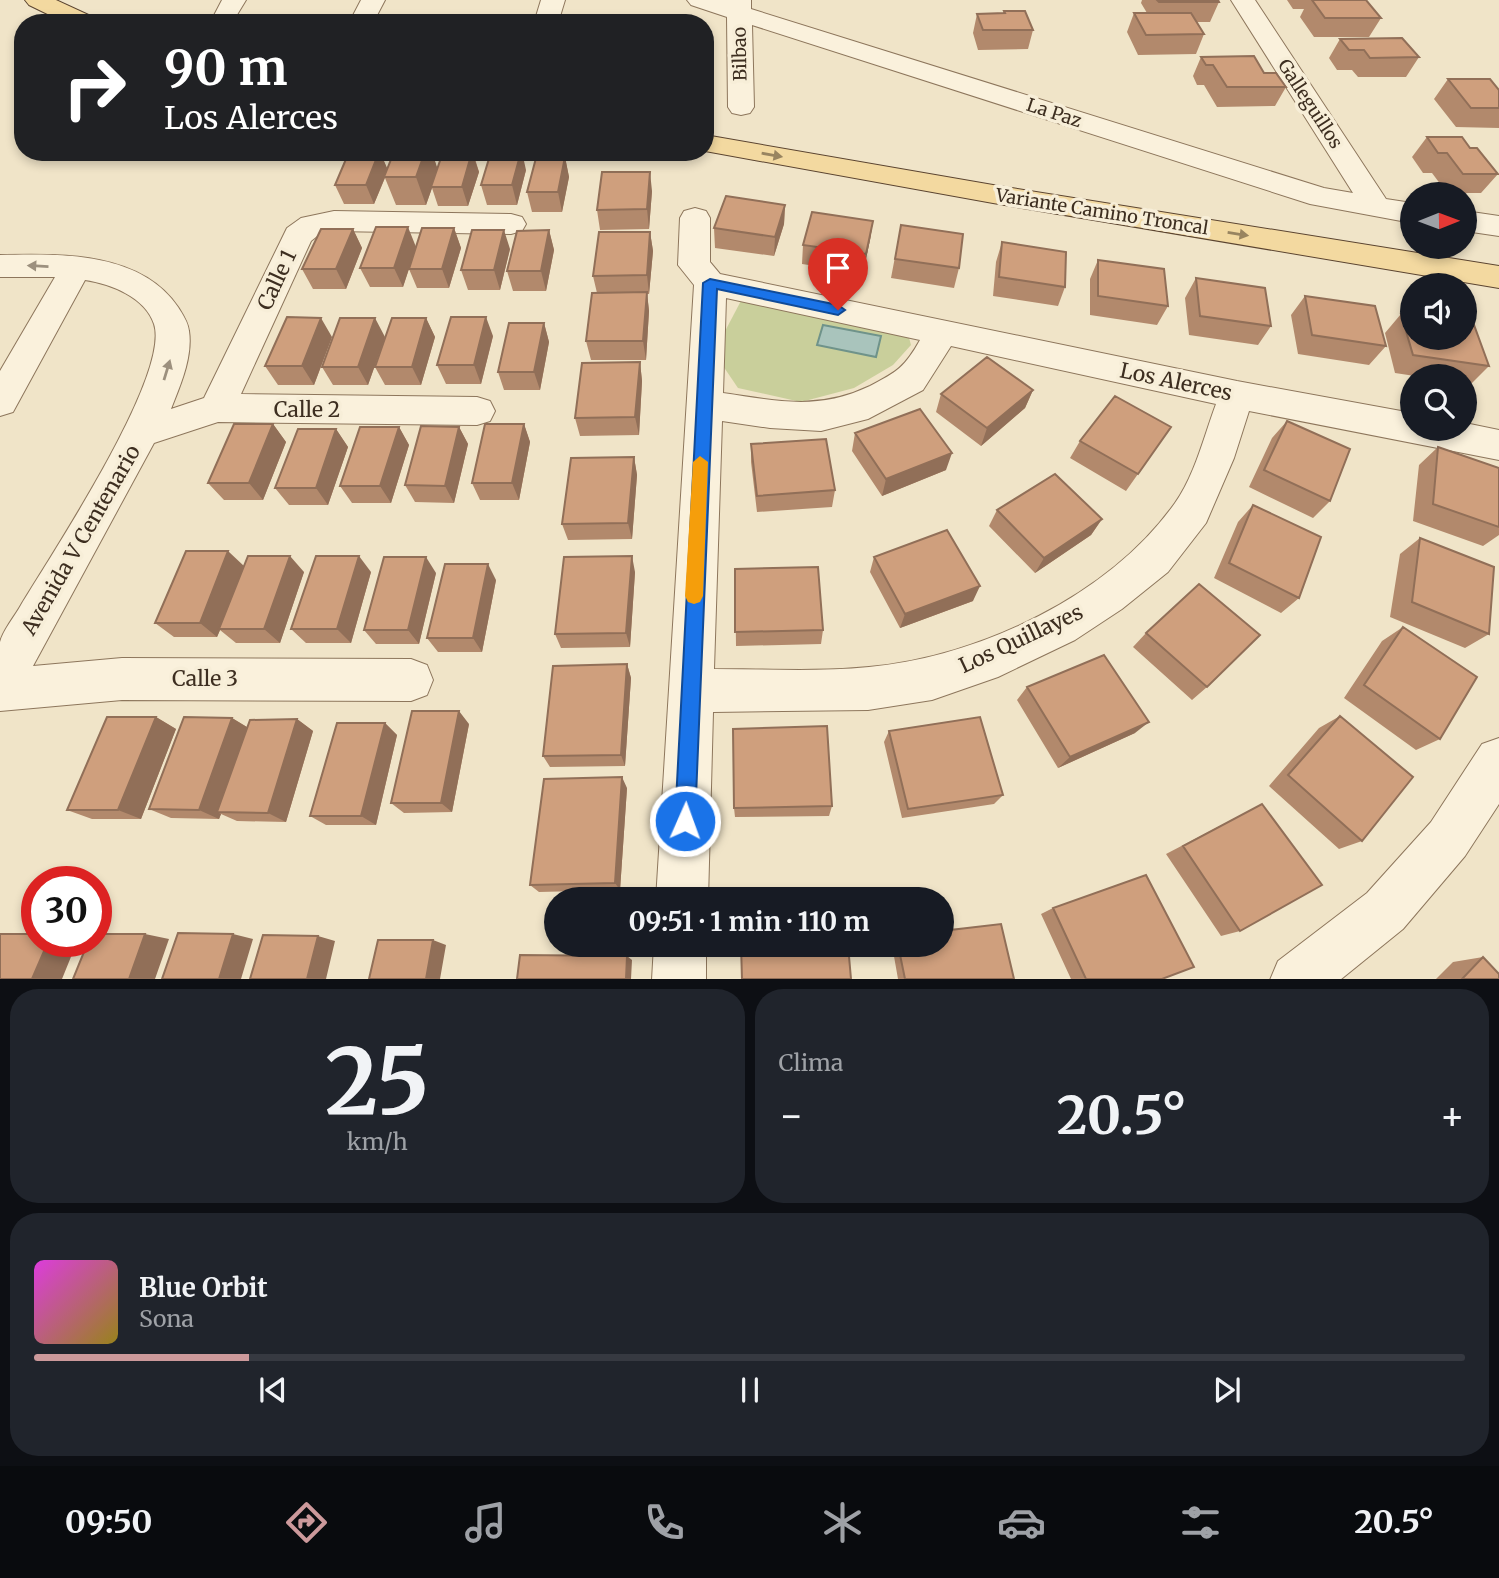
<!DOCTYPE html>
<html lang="es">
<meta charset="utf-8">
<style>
:root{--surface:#171b24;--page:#20242c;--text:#f1f3f6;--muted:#9ea1a6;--line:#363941;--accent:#cc999b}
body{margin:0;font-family:Merriweather,serif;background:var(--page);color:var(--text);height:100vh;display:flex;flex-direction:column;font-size:26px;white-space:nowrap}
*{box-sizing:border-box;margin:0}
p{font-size:23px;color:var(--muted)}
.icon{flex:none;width:38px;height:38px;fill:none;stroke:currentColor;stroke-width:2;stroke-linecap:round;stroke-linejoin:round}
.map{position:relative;height:979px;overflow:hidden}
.details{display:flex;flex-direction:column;gap:10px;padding:10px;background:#0d0f14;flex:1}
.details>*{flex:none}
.hud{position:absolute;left:14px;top:14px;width:700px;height:147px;border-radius:28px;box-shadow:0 4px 10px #0003;background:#202124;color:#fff;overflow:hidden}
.needle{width:46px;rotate:89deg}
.fabs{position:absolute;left:1400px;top:182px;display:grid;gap:14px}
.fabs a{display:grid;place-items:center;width:77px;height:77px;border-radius:50%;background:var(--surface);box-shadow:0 4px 10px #0003;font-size:35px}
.speed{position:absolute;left:21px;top:866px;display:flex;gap:14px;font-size:35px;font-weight:700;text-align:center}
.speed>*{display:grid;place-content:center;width:91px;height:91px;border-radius:50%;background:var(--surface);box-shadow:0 4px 10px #0003;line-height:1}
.speed .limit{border:10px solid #d22;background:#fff;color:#111}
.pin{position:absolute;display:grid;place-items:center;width:60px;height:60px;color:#fff;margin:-72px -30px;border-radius:50% 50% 50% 0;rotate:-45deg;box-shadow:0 0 7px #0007}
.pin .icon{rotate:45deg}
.me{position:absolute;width:77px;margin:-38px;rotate:2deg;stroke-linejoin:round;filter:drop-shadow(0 0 5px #0008)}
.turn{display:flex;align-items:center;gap:24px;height:147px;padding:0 35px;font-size:32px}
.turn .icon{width:91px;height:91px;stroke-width:2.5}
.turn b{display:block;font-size:49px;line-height:60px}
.big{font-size:52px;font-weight:700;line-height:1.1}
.details .widget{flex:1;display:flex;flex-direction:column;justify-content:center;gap:10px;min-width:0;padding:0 24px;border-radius:28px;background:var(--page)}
.details .dial{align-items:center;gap:0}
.dial b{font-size:91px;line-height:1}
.song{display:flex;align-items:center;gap:21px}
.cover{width:84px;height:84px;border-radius:10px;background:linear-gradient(135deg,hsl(300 70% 55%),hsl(50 70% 35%))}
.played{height:7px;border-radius:4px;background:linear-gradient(90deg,var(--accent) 15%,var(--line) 15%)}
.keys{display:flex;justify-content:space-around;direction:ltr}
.heat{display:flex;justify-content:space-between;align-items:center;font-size:38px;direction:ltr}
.details .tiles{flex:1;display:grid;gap:10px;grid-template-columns:1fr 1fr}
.widget:last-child{grid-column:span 2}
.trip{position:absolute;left:544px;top:887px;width:410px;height:70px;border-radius:35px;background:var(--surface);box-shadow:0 4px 10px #0003;font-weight:700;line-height:70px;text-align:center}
.dock{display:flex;height:112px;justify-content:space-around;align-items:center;background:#090b0e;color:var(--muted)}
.dock .icon{width:49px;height:49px}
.dock .active{color:var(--accent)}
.dock b{font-size:32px;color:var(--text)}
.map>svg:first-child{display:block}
</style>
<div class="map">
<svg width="1499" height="980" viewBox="0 0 1499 980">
<rect width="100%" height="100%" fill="#f0e4c8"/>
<path fill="#c9cf9b" d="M743,297L908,334L911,345L893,365L854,388L801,402L738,388L721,363L723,335Z"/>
<path fill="#a9c4bc" stroke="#6f938a" stroke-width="2" d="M823,325L881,336L876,357L817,345Z"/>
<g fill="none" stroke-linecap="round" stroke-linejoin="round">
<g stroke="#8d765c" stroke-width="2">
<path id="street" d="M222,0H246L232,23H210Z
M361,0H385L373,23H349Z
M541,0H565L558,23H534Z
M687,0H751V9L1324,188L1353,193L1231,0H1255L1386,199L1412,203V223L1310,204L752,25L754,107L750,113L741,115L732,113L728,107L727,17L691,5Z
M695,208L706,211L710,218V262L720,274L1237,381L1412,413V429H1465V423L1499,430V460L1249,411L1234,458L1206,523L1168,572L1122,609L1075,640L998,677L932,700L868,710L713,712L708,900H656L694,285L678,265L680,218L684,211ZM726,298L920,340C905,367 897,372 870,386C818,411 778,401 723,393ZM951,346L1216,404C1204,436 1195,475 1175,503C1110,595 980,657 869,667C818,672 765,669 714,669L722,421L770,428L821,431L868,419L923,390Z
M334,211L511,214L522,217L526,224L522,231L511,234L334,231L321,233L311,241L241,394L477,397L490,401L495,411L490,421L477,425L218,422L154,443L33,666L122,658L411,659L427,665L433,680L427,695L411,701L122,700L0,711C0,692 0,661 0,642C3,630 15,616 21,605C51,555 171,375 154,324C145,297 111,284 85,280L13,412L0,416V371L55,277H0V255C60,254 140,251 178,307C183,315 188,322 189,331C193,357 180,386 171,409L204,398L287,228L301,218Z
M1465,211L1499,216V236L1465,231Z
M1499,738V804L1465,856L1403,929L1340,980H1270L1278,961L1367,893L1431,822L1482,744Z
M654,945H706V980H652Z"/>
</g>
<g stroke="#5b4430" stroke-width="2">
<path id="primary" d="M25,0H56L95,18L98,23H66L29,5Z
M705,135L993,185L1499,266V288L993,203L705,151Z"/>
</g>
<use href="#street" fill="#faf1dc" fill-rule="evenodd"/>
<use href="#primary" fill="#f3d9a0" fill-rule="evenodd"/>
</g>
<path fill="#b2896c" d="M1142,0H1218L1219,2L1210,22H1197L1204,34L1196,54L1138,55L1127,32L1134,13H1147L1141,3Z
M1287,0H1366L1381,18L1369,37H1314L1300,17L1304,9H1293Z
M1004,11L1033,30L1028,49L978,50L973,33L977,14L1003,13Z
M1340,39L1419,57L1406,77H1358L1352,70H1337L1329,58Z
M1201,57L1264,73L1286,87L1275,106L1217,107L1204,85H1197L1193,76Z
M1448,79L1499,90V128L1456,127L1434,99Z
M1427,137L1470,148L1498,174L1481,193H1447L1432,173H1423L1412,157Z
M349,152H380L387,169L394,152H432L437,169L473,152L479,172L468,206H438L432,188L426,205H396L385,178L374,204H344L335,185Z
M565,157L569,177L562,212H532L527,192Z
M526,170L517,205H487L481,185Z
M652,191L649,229L600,230L597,210Z
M785,205L784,224L774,256L715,248L714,228Z
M873,221L870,240L863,273L802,264L803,245Z
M901,225L959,268L954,288L891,278Z
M454,228L461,248L449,288H417L409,269L403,287H370L360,268L416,246Z
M353,229L362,248L346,289H313L302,269Z
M549,230L554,250L546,291H513L507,271Z
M650,232L653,251L649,294H647L649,311L646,360H591L586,341L597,293L593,276Z
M1002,242L1065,287L1058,306L993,296L996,262Z
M510,249L500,290H468L461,270Z
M1098,260L1168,306L1157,325L1090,315V279Z
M1196,278L1271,326L1258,345L1189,335L1185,298Z
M1305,296L1386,346L1369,365L1298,354L1291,315Z
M1401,314L1489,366L1470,385L1465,384V376H1415L1395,373L1385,333Z
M426,318L435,337L421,385H385L375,367Z
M544,323L549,342L540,390H504L498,372Z
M493,336L481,384H446L437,365Z
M332,337L314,385H278L265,366Z
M385,337L368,385H333L322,367Z
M640,362L642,381L639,435L580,436L575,418Z
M1033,390L1025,408L981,446L936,412L941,394Z
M1287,421L1330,501L1313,518L1249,487L1272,438Z
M273,424L286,442L263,500H224L208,483Z
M524,424L530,442L519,500H480L472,483Z
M399,427L409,445L391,503H352L340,486Z
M459,427L468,444L454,503L415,502L405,485Z
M336,429L348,447L328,505H289L275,488Z
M855,433L946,470L882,496L852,451Z
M1080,441L1159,444L1126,491L1070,458Z
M751,444L835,490L832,507L757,512L751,462Z
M1438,447L1499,468V535L1483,546L1413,521L1419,465Z
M634,457L637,475L632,539L568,540L562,524Z
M1253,505L1299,598L1281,613L1214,578L1238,522Z
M997,510L1102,519L1091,535L1035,573L989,526Z
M1420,538L1489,634L1465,648L1390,617L1400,554Z
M874,557L973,601L900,628L870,572Z
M244,566L304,572L280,643H236L220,630L217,637H174L155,623Z
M735,569L823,630L821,644L736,646Z
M371,572L351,643H306L291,629Z
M635,572L630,647L561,648L555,634Z
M436,573L419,644H376L364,630Z
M496,580L482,652H438L427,638Z
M1403,627L1440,739L1416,750L1344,698L1382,641Z
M1146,633L1207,687L1192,700L1133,647Z
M627,664L631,678L625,766L550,767L543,756Z
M1027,687L1135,733L1058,768L1017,700Z
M1340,716L1362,841L1339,849L1269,786L1319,728Z
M156,717L176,729L141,819H92L67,810Z
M232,718L247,727L297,719L313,731L286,822L237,821L221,814L219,819L171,818L149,809Z
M385,723L397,735L376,825H326L310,816Z
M469,724L452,812L404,813L391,803Z
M889,731L1003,795L994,804L902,818L884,742Z
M627,788L620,890L539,892L530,885Z
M1262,804L1240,931L1221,936L1166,854Z
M832,806L829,816L735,817L734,808Z
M1053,908L1162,979H1071L1041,914Z
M892,945H942L1014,979H898Z
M1483,957L1499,979H1436L1453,962Z"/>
<path fill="#916f58" d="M379,152H380L388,170L374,204L366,185Z
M425,152H432L438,170L431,187L432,188L426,205L416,177Z
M472,152L479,172L468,206L462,187Z
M521,152H522L526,170L517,205L512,185Z
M565,157L569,177L562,212L558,192Z
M650,172L652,191L649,229L647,209Z
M785,205L784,224L774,256L775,237Z
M873,221L870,240L863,273L866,254Z
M408,227L416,247L403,287L394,268Z
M454,228L461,248L449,288L442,269Z
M353,229L362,248L346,289L336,269Z
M504,230L510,249L500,290L494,270Z
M549,230L554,250L546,291L541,271Z
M650,232L653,251L649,294L647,275Z
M647,292L649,311L646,360L643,341Z
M486,317L493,336L481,384L474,365Z
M321,318L332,337L314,385L302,366Z
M375,318L385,337L368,385L358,367Z
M426,318L435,337L421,385L412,367Z
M544,323L549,342L540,390L534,372Z
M640,362L642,381L639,435L635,417Z
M1033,390L1025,408L981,446L987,428Z
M273,424L286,442L263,500L249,483Z
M524,424L530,442L519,500L512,483Z
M399,427L409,445L391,503L380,486Z
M459,427L468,444L454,503L445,486Z
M336,429L348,447L328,505L316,488Z
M952,453L946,470L882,496L886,479Z
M634,457L637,475L632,539L628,523Z
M1102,519L1091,535L1035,573L1044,558Z
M228,551L245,567L219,629L220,630L217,637L200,623Z
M290,556L304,572L280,643L264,629Z
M359,556L371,572L351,643L337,629Z
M632,556L635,572L630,647L626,633Z
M426,557L436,573L419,644L408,630Z
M488,564L496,580L482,652L473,638Z
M980,586L973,601L900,628L905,614Z
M627,664L631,678L625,766L621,755Z
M459,711L469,724L452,812L441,803Z
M156,717L176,729L141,819L118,810Z
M232,718L250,729L217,812L221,814L219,819L199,810Z
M297,719L313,731L286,822L268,813Z
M1149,722L1135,733L1058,768L1070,757Z
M385,723L397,735L376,825L361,816Z
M622,777L627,788L620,890L615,883Z
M145,934L169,939L155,979H129Z
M233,934L253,939L241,979H219Z
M318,936L335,941L326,979H307Z
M433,940L446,945L440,979H426Z
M48,942H77L62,979H32Z
M627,956L632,960L631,979H626Z"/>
<path fill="#cf9f7d" stroke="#916f58" stroke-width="2" d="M1157,0H1218L1219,2H1159Z
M1312,0H1366L1381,18H1325Z
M1004,11H1025L1033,30H983L977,14L1005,13Z
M1134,13H1191L1204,34L1146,35Z
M1402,38L1419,57L1370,58L1364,50H1349L1340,39Z
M1254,56L1264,73H1276L1286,87H1227L1213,65H1206L1201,57Z
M1448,79H1490L1499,90V108H1471Z
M1427,137H1462L1470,148H1477L1498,174H1463L1447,153H1438Z
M349,152H379L366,185H335Z
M394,152H425L416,177H384Z
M443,152H472L462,187H431Z
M491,152H521L512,185H481Z
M565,157L558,192H527L536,158Z
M602,172H650L647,209L597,210Z
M726,196L785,205L775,237L714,228Z
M812,212L873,221L866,254L803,245Z
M901,225L963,234L959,268L895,259Z
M376,227H408L394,268H360Z
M422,228H454L442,269H409Z
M321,229H353L336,269H302Z
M472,230H504L494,270H461Z
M549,230L541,271H507L517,231Z
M599,232H650L647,275L593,276Z
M1002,242L1066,252L1065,287L999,277Z
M1098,260L1164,269L1168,306L1098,296Z
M1196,278L1265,288L1271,326L1200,316Z
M647,292L643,341H586L592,293Z
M1305,296L1375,306L1386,346L1312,335Z
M1401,314L1412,316V338H1465V324L1474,325L1489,366L1413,355Z
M287,317L321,318L302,366H265Z
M451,317H486L474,365H437Z
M340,318H375L358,367H322Z
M392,318H426L412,367H375Z
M509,323H544L534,372H498Z
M987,357L1033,390L987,428L941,394Z
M640,362L635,417L575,418L582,363Z
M1115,396L1171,427L1138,474L1080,441Z
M920,409L952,453L886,479L855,433Z
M1287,421L1350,449L1330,501L1264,470Z
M234,424H273L249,483H208Z
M485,424H524L512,483H472Z
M421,426L459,427L445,486L405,485Z
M360,427H399L380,486H340Z
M298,429H336L316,488H275Z
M826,439L835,490L757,496L751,444Z
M1438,447L1499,468V527L1433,504Z
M634,457L628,523L562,524L571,458Z
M1055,474L1102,519L1044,558L997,510Z
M1253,505L1321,537L1299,598L1229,563Z
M947,530L980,586L905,614L874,557Z
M1420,538L1494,567L1489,634L1412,602Z
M186,551H228L200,623H155Z
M248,556H290L264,629H219Z
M316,556H359L337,629H291Z
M632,556L626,633L555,634L564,557Z
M384,557H426L408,630H364Z
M445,564H488L473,638H427Z
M818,567L823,630L735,632V569Z
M1199,584L1260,635L1207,687L1146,633Z
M1403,627L1477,677L1440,739L1364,685Z
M1104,655L1149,722L1070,757L1027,687Z
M627,664L621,755L543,756L553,666Z
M412,711H459L441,803H391Z
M1340,716L1413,777L1362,841L1288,775Z
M107,717H156L118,810H67Z
M184,717L232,718L199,810L149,809Z
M980,717L1003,795L908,809L889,731Z
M297,719L268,813L217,812L250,720Z
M337,723H385L361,816H310Z
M827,726L832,806L734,808L733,729Z
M622,777L615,883L530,885L544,779Z
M1262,804L1322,885L1240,931L1183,846Z
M1146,875L1194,967L1162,979H1086L1053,908Z
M1001,924L1014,979H905L898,945H942V931Z
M178,933L233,934L219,979H162Z
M0,934H37V942H48L32,979H0Z
M96,934H145L129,979H73L88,942H96Z
M263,935L318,936L307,979H250Z
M378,940H433L426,979H369Z
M741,945H848L851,979H742Z
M520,955L627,956L626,979H517Z
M1483,957L1499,974V979H1462Z"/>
<defs><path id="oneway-solid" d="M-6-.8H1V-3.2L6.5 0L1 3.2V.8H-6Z" transform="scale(1.75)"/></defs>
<g fill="#988460">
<use href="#oneway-solid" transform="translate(772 155) rotate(10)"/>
<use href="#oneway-solid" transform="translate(1238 234) rotate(9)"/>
</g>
<g fill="#9c907e">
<use href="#oneway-solid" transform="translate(38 266) rotate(-177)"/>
<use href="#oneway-solid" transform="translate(167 370) rotate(-73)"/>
</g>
<path fill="#1a73e8" stroke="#114b97" stroke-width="2" d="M710,279L838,305L845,310L838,315L717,289L695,821L692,829L685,832L678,829L675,821L703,283Z"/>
<path fill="#f59e0b" d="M700,456L708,462L703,596L700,602L694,604L688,602L685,596L693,462Z"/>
<g text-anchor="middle" stroke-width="7" stroke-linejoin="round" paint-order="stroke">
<g font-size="18" fill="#3d2e20" stroke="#f7eed8">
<text transform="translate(740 54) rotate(-91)" y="6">Bilbao</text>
<text transform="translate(1310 104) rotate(57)" y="6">Galleguillos</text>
<text transform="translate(1054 113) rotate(18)" y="6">La Paz</text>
<text transform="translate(1102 212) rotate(9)" y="6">Variante Camino Troncal</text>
</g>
<g font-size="21" fill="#3d2e20" stroke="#f7eed8">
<text transform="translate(277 280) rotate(-65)" y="7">Calle 1</text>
<text transform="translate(1176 382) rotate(12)" y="7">Los Alerces</text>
<text x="307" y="417">Calle 2</text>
<text transform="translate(81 540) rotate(-60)" y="7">Avenida V Centenario</text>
<text transform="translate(1021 639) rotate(-25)" y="7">Los Quillayes</text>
<text x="205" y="686">Calle 3</text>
</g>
</g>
</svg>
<div class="fabs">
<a><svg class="needle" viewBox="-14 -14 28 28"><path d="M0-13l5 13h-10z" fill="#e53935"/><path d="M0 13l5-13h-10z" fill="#9ea1a6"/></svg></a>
<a><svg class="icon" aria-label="sound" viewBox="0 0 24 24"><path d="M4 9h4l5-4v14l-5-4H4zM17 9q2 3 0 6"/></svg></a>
<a><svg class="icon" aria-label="search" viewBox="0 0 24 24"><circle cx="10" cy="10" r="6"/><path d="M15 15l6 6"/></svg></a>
</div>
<div class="speed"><div class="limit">30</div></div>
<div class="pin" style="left:838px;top:310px;background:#d93025"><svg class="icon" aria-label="arrive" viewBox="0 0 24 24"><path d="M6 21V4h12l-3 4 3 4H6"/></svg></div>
<svg class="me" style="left:685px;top:821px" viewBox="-20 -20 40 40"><circle r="17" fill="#1a73e8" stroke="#fff" stroke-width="3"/><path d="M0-11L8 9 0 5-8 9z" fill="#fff"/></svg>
<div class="trip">09:51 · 1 min · 110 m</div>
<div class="hud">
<div class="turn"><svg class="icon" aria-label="right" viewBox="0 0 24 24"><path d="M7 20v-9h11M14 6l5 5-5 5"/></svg><div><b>90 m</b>Los Alerces</div></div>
</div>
</div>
<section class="details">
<div class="tiles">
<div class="widget dial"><b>25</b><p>km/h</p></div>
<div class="widget"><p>Clima</p>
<div class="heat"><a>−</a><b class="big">20.5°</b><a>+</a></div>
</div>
<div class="widget">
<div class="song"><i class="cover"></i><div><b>Blue Orbit</b><p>Sona</p></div></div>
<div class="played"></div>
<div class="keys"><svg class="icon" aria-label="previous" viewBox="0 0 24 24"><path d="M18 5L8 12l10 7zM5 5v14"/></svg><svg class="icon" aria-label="pause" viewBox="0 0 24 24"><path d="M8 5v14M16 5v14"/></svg><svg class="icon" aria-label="next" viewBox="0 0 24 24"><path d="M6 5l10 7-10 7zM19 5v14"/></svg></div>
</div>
</div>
</section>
<nav class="dock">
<b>09:50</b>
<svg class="icon active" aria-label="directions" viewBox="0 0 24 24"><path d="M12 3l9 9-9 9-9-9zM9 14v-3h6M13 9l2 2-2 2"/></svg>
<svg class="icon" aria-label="music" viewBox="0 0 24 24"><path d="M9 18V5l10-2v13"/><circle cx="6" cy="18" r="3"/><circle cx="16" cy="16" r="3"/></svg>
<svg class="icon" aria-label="phone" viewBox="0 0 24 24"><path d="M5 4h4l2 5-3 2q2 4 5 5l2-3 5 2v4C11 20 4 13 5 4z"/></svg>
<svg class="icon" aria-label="climate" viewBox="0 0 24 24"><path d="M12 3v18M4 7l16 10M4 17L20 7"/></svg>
<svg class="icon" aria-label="car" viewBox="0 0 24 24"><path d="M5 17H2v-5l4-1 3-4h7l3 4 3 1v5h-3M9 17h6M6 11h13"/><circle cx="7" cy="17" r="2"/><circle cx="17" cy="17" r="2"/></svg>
<svg class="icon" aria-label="filters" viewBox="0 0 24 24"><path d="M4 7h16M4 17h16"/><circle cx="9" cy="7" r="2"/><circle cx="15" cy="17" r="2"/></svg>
<b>20.5°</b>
</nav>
